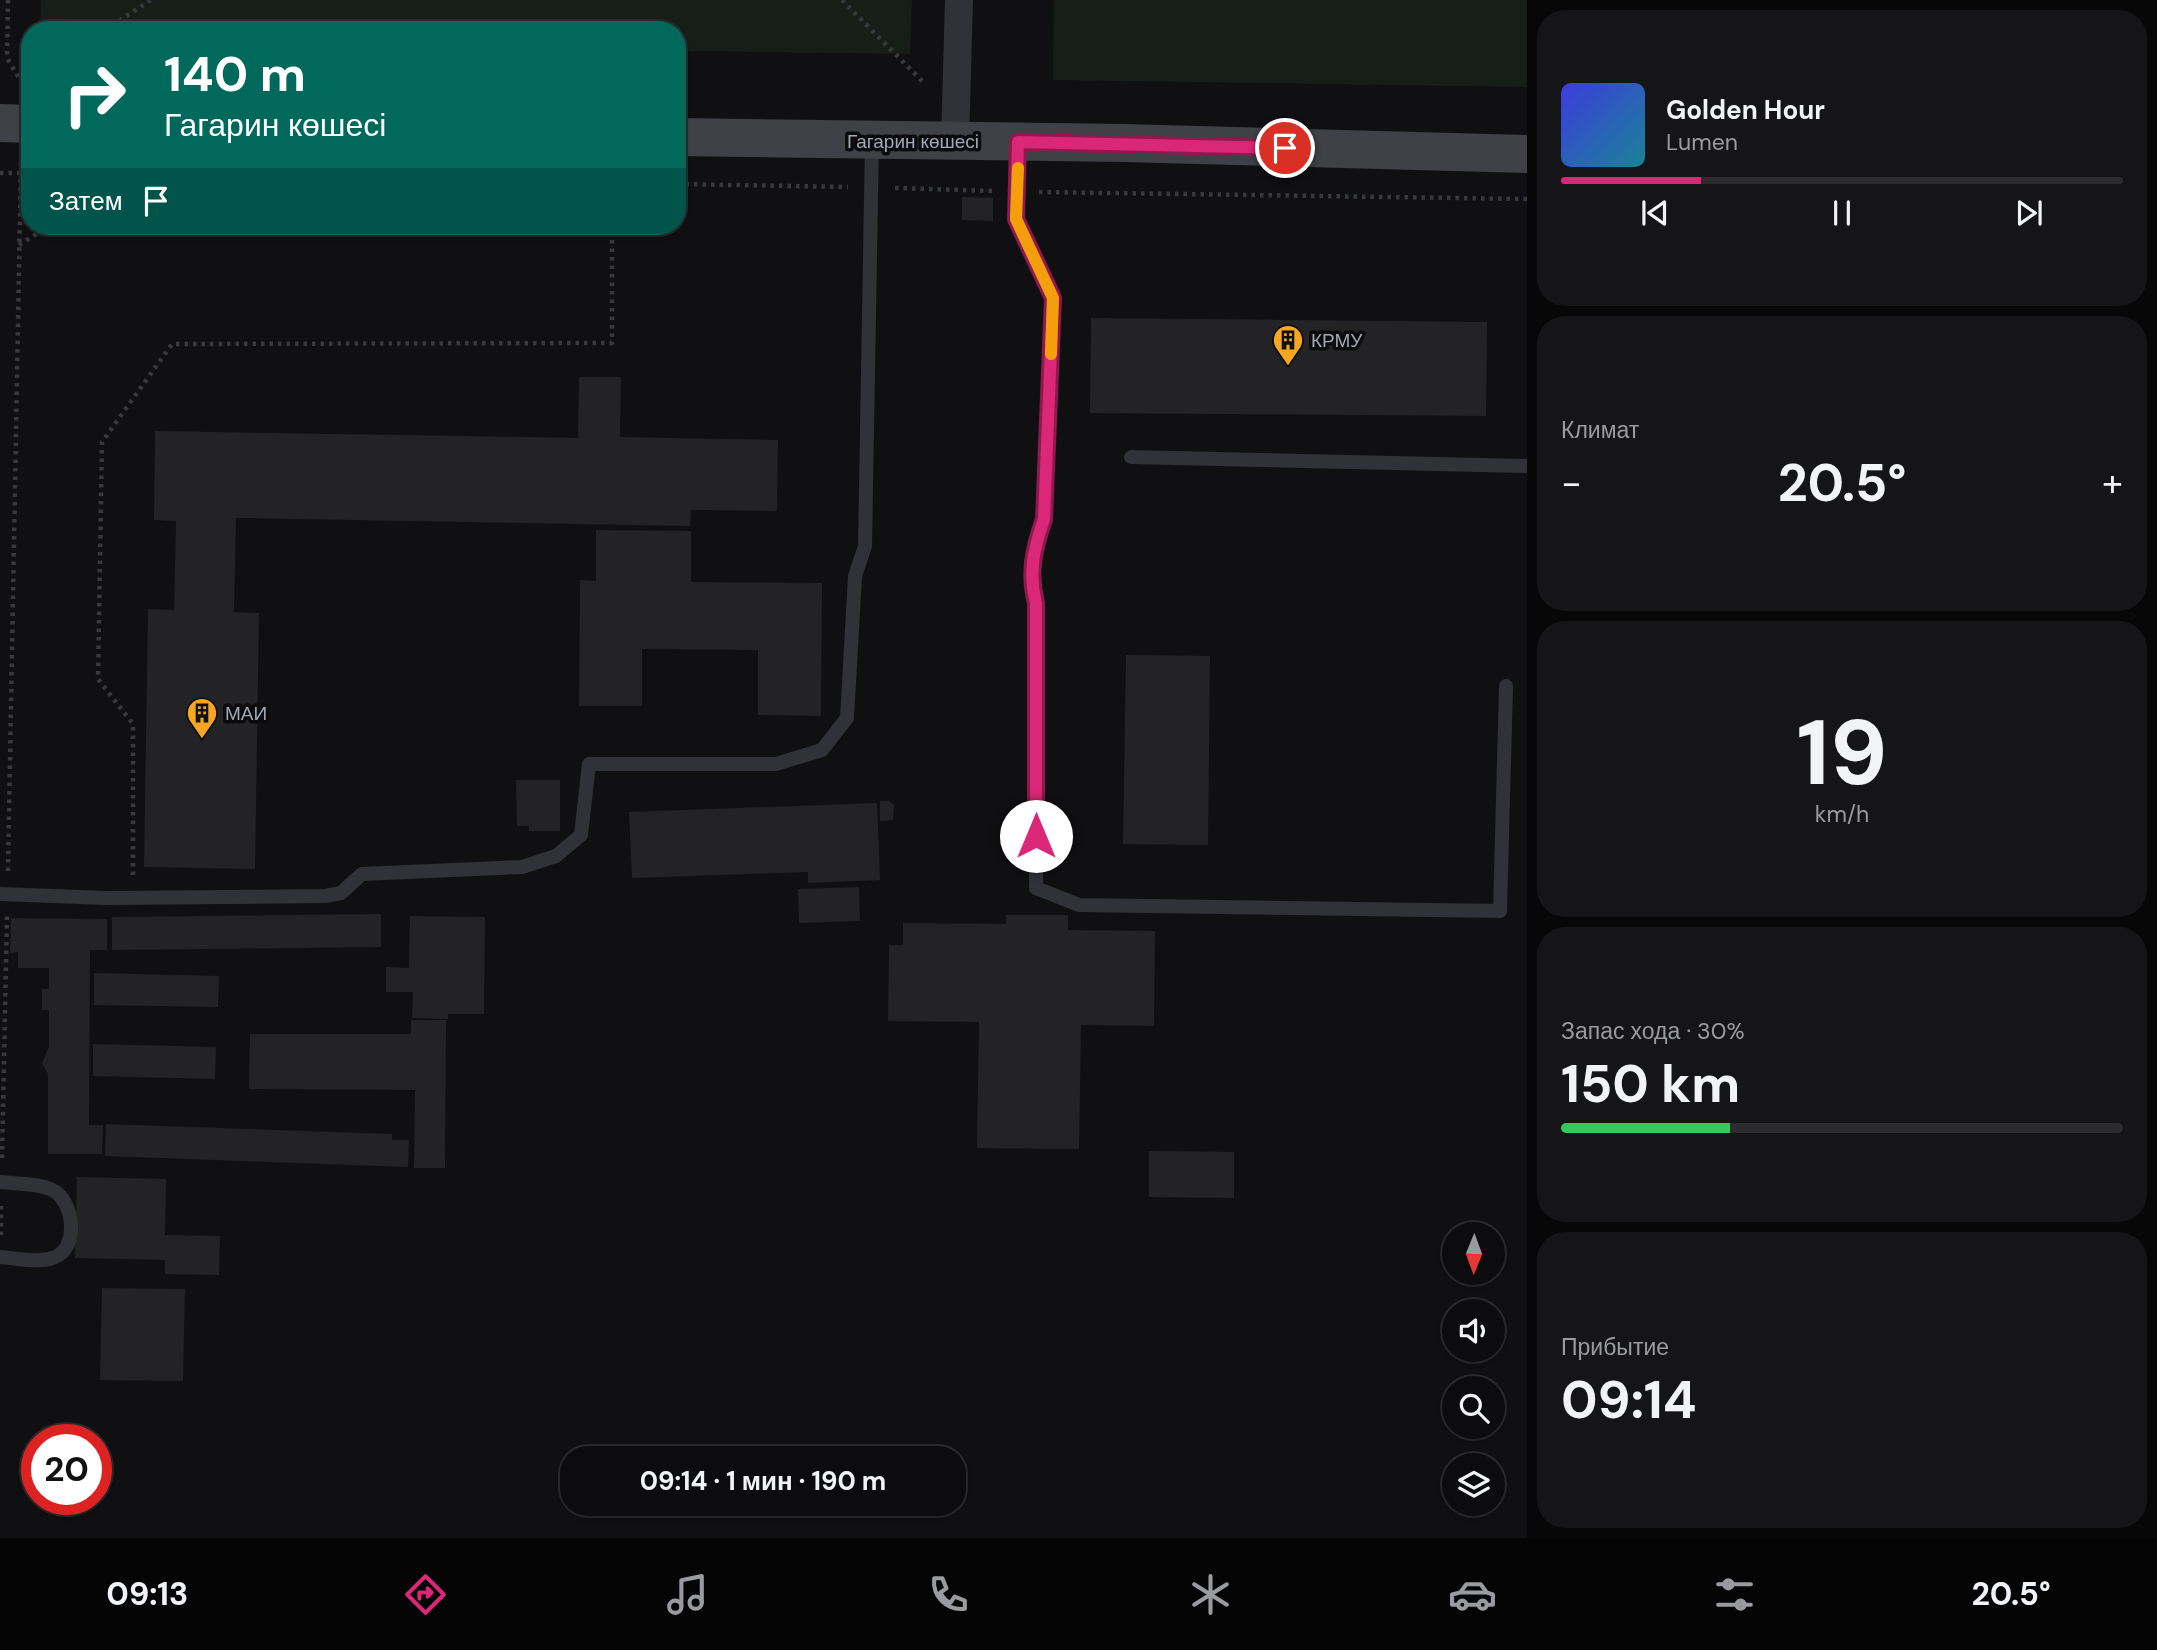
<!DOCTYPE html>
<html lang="ru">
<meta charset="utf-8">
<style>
:root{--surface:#0c0c0e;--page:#151517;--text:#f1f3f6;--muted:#9a9b9e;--line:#2c2c2e;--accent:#db2777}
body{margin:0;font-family:"DM Sans",sans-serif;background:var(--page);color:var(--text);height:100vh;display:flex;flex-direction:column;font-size:26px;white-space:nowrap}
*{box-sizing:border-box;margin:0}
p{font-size:23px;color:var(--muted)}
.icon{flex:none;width:38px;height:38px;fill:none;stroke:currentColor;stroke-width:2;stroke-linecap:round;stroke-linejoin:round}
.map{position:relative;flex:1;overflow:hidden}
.sheet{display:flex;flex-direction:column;gap:10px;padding:10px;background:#070708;width:630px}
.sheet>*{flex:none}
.hud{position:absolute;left:21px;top:21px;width:665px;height:214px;border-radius:28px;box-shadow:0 2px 5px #0004,0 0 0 2px var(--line);background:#00695c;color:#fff;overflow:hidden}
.needle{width:46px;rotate:181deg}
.tools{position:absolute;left:1442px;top:1222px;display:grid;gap:14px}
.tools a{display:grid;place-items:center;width:63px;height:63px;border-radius:50%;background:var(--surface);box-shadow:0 2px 5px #0004,0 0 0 2px var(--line);font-size:35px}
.speed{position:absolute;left:21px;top:1424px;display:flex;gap:14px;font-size:35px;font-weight:700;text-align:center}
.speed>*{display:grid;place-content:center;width:91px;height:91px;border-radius:50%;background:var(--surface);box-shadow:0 2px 5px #0004,0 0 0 2px var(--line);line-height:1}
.speed .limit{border:10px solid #d22;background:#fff;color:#111}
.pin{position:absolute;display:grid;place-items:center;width:60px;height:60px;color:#fff;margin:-30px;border:4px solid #fff;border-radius:50%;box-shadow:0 2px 7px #0007}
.me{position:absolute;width:77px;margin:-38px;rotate:0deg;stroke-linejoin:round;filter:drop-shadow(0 0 5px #0008)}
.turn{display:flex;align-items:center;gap:24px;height:147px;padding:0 28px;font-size:32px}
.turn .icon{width:91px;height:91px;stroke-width:2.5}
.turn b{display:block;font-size:49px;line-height:60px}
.then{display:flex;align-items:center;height:66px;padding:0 28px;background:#0003;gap:14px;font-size:26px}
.big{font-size:52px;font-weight:700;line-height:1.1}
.sheet .widget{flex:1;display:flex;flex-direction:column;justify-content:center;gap:10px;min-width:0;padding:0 24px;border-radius:28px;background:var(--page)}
.sheet .dial{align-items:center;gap:0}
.dial b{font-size:91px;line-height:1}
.song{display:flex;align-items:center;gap:21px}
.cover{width:84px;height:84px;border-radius:10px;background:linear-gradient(135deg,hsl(240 70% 55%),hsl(190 70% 35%))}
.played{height:7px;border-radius:4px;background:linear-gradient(90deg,var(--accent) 25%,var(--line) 25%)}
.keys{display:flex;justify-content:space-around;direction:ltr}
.heat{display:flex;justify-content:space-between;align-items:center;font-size:38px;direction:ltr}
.charge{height:10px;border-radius:5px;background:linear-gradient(90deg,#34c759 30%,var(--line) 0)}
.trip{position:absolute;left:560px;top:1446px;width:406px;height:70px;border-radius:28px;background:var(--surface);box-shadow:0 2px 5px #0004,0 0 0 2px var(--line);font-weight:700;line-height:70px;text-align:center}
.tab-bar{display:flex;height:112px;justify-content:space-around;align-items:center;background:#050506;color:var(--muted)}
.tab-bar .icon{width:49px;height:49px}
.tab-bar .selected{color:var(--accent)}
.tab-bar b{font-size:32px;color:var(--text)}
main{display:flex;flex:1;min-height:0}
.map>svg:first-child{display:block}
</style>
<main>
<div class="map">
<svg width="1527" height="1538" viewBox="0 0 1527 1538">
<rect width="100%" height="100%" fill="#101012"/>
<path fill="#171d17" d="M41,0H912L910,54L677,51V30H40Z
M1054,0H1527V87L1053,80Z"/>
<path fill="#232326" d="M962,197L993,198V221L962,220Z
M1091,318L1487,322L1486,416L1090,413Z
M579,377H621L620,437L778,440L777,511L691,510L690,526L236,518L234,612L259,613L255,869L144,867L148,609L174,610L176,521L154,520L155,431L578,438Z
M596,530L691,531V582L822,583L821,716L758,715V650L642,649V706H579L580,580L596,581Z
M1126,655L1210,656L1208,845L1123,844Z
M516,780H560V831H529V826H517Z
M880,801H889L894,805L893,820L880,821Z
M877,803L880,880L808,883V872L632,878L629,812Z
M859,887L860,921L799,923L798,889Z
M381,914V947L112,950V917Z
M1006,915H1068V930L1155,931L1154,1026L1081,1025L1079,1149L977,1148L979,1022L888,1021L889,945H903V923L1006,924Z
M410,916L485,917L484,1014H448V1019L412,1018L413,992H386V967L409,968Z
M11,918L107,919V950H90L89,1125H103L102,1154H48V1074L42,1063L49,1047V1010H42V989H49V968H18V952L10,953Z
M94,973L219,976L218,1007L94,1005Z
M411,1020H446L445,1168H414L415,1090L249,1089L250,1034H411Z
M93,1044L216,1047L215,1079L93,1076Z
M106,1124L392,1134V1140H409L408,1167L105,1156Z
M1149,1151L1234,1152V1198L1149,1197Z
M77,1177L166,1179L165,1235L220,1236L219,1275L165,1274V1260L75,1258Z
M102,1288L185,1289L183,1381L100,1380Z"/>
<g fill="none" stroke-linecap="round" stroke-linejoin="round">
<path stroke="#37393e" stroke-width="4.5" stroke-dasharray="3.5 5" stroke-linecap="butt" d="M8,0L7,58L22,83
M842,0L925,84
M105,30L151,0
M22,88V83L30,78
M0,173H30
M677,184L848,187
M895,188L995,191
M1039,192L1527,199
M19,245L49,226
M8,871L21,159
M133,875V724L98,679L102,442L172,344L612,343V226
M2,1158L7,915
M1,1235V1206"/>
<path stroke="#313237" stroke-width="14" d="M1018,143L1016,219L1053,297L1044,519C1034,548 1027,573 1036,603V888L1079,905L1500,911L1506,686
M1131,457L1527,466
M0,894L107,898L325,896L341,893L362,874L522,867L556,856L581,835L589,764H776L822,750L847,718L855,576L865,546L872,141
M0,1182C16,1184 41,1183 54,1191C74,1202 79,1248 55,1257C39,1264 17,1258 0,1257"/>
<path stroke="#313237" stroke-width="28" d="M955,141L959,0"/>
<path stroke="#3f4147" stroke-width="38" d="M0,123L30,124
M677,137L1124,143L1527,154"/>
</g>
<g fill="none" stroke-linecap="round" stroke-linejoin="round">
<g stroke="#8e194d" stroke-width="18">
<path id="route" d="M1036,836V603C1028,573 1034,548 1044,519L1053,298L1016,219L1018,142L1285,148"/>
</g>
<use href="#route" stroke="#db2777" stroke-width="12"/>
<path stroke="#f59e0b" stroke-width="12" d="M1018,168L1016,219L1053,298L1051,354"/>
</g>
<defs>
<g id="building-pin" transform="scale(1.575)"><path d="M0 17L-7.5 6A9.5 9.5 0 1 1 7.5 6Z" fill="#f7a623" stroke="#0b0b0d"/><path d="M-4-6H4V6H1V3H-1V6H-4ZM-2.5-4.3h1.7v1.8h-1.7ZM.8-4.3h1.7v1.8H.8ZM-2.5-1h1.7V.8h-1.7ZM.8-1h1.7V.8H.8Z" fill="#111"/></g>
</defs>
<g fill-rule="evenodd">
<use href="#building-pin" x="1288" y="340"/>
<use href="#building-pin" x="202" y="713"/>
</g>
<g text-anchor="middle" stroke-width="7" stroke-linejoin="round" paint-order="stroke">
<g font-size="19" fill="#a1a7b3" stroke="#0b0b0d">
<text x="913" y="148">Гагарин көшесі</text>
</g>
<g font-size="19" fill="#a1a7b3" stroke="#0b0b0d" text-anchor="start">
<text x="1311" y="347">КРМУ</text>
<text x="225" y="720">МАИ</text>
</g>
</g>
</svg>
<div class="tools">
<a><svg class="needle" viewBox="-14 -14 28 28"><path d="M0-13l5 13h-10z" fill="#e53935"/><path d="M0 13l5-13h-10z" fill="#9a9b9e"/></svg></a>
<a><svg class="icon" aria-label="sound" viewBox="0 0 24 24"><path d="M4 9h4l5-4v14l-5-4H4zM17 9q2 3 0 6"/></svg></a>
<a><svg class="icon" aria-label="search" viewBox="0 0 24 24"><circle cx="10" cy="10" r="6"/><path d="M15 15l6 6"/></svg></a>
<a><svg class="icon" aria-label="layers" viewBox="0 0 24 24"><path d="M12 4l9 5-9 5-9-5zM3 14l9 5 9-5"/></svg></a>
</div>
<div class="speed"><div class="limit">20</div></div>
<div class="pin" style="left:1285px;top:148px;background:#d93025"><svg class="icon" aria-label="arrive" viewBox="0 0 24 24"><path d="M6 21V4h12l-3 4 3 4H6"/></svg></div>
<svg class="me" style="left:1036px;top:836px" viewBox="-20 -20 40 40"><circle r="19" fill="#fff"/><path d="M0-13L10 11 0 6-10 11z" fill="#db2777"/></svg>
<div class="trip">09:14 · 1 мин · 190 m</div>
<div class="hud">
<div class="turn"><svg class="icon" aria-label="right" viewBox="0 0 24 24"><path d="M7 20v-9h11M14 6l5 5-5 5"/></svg><div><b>140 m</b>Гагарин көшесі</div></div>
<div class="then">Затем<svg class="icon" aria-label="arrive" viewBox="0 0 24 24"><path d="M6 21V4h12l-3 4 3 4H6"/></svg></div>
</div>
</div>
<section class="sheet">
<div class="widget">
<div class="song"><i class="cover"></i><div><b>Golden Hour</b><p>Lumen</p></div></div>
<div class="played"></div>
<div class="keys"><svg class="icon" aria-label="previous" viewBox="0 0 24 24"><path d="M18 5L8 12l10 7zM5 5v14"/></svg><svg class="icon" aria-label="pause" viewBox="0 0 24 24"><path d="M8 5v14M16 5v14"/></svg><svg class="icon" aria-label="next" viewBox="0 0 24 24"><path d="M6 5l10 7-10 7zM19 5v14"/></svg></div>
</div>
<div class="widget"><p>Климат</p>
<div class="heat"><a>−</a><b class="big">20.5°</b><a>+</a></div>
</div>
<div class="widget dial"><b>19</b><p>km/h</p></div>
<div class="widget"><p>Запас хода · 30%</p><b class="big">150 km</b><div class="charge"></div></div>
<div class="widget"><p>Прибытие</p><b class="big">09:14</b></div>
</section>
</main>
<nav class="tab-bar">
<b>09:13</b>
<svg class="icon selected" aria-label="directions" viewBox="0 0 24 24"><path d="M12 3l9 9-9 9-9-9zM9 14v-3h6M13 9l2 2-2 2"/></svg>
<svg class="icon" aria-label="music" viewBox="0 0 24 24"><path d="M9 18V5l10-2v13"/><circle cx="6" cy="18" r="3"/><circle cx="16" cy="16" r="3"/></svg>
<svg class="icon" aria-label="phone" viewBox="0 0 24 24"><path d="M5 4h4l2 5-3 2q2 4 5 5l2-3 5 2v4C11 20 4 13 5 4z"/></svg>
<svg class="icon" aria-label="climate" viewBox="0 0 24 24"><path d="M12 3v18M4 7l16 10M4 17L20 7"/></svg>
<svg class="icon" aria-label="car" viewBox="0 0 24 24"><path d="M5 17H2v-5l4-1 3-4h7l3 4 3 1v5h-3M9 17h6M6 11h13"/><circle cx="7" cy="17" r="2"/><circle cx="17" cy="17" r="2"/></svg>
<svg class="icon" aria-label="filters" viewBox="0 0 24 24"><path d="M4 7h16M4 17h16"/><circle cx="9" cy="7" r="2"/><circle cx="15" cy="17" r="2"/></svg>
<b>20.5°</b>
</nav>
